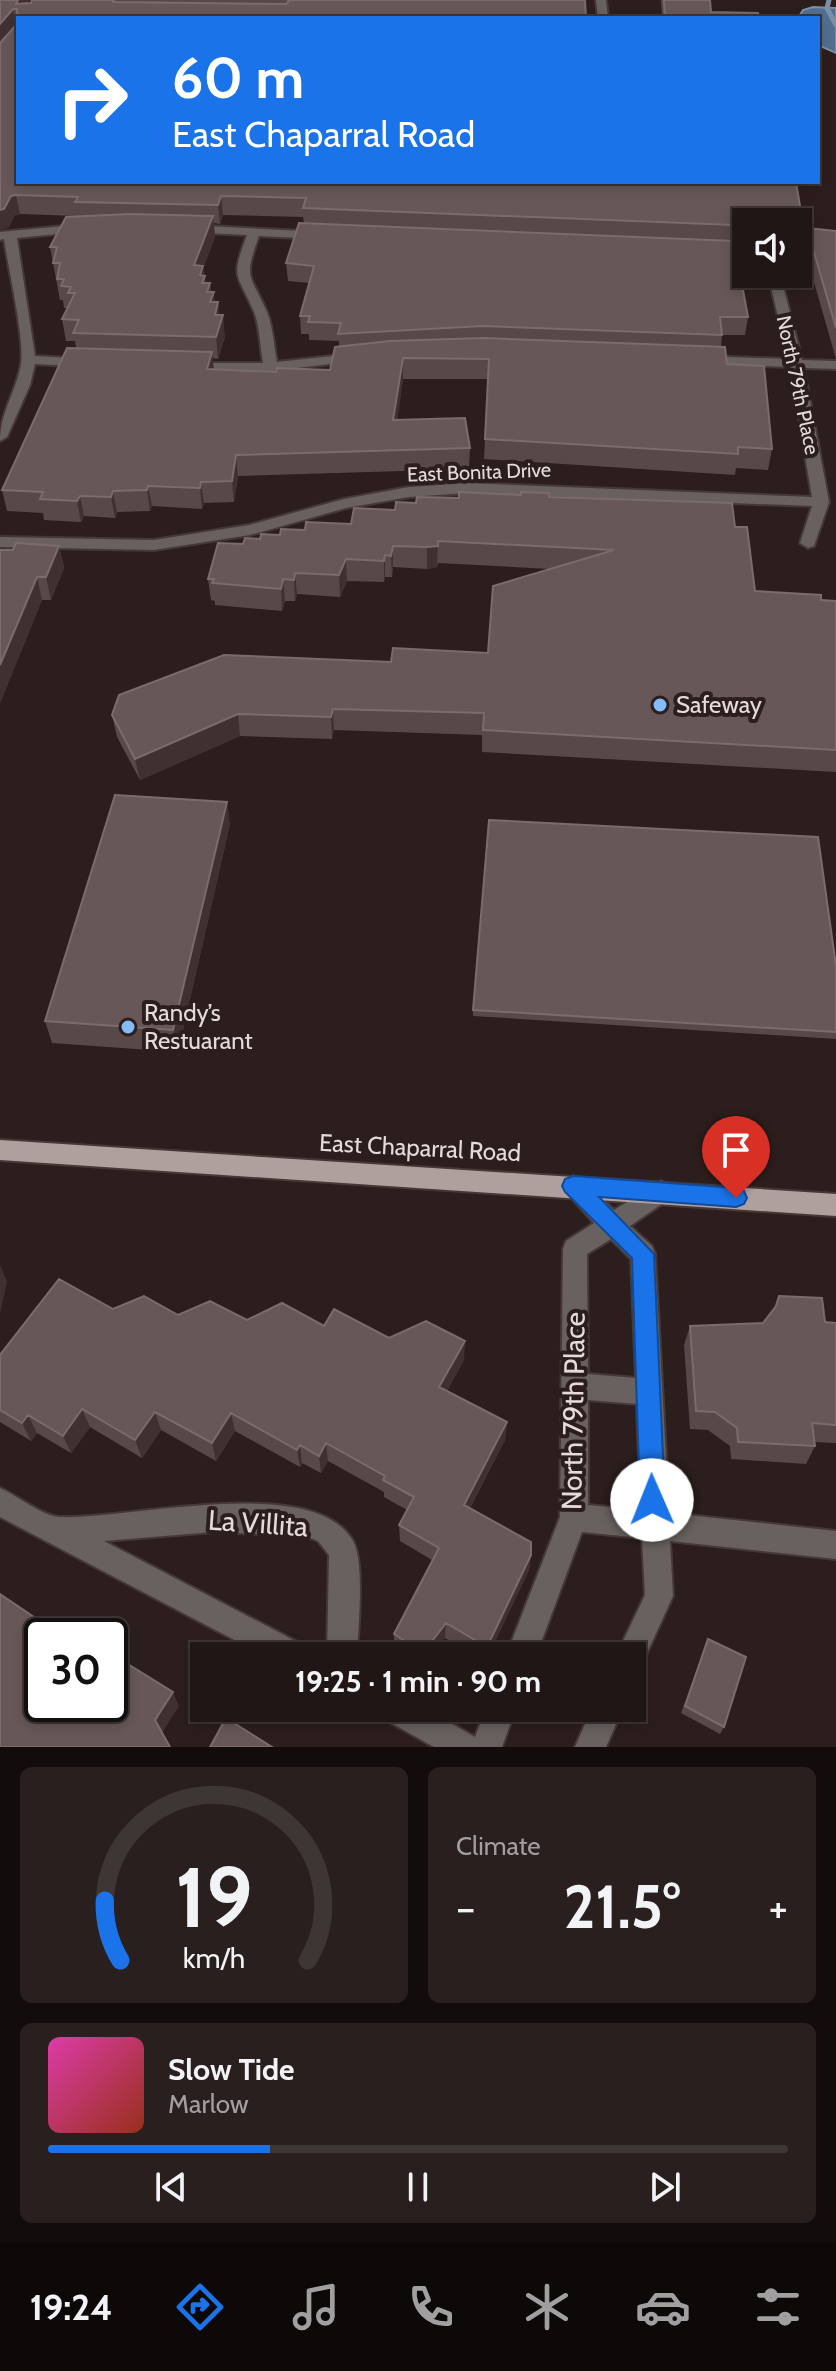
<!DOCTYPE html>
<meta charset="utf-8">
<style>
:root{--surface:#211616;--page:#291f1f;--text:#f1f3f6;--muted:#a29fa1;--line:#3e3535;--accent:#1a73e8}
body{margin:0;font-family:Cabin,sans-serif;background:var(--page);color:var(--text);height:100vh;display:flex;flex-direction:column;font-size:30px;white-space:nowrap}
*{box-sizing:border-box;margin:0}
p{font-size:26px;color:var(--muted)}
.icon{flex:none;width:44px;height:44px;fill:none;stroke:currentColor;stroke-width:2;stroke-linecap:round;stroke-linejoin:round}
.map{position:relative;height:1747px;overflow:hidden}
.details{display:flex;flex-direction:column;gap:20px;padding:20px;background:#120c0c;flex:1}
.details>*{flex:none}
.guide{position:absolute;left:16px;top:16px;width:804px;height:168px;border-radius:0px;box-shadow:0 4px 12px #0003,0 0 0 2px var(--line);background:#1a73e8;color:#fff;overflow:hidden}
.controls{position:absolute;left:732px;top:208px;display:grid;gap:16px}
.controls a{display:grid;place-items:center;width:80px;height:80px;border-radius:0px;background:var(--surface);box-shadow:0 4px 12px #0003,0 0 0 2px var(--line);font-size:40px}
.speed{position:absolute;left:24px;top:1618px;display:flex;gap:16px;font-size:40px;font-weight:700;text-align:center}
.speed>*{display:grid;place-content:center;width:104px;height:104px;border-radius:50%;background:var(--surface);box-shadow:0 4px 12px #0003,0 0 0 2px var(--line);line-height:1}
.speed .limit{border:4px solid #111;border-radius:12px;background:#fff;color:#111}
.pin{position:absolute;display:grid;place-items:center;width:68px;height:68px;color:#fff;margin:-82px -34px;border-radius:50% 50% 50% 0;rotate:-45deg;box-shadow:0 0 8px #0007}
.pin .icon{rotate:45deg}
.me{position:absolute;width:88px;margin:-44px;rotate:359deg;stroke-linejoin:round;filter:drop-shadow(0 0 6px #0008)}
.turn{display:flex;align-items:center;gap:28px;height:168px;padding:0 24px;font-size:36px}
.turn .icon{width:104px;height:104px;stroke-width:2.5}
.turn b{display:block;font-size:56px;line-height:68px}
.big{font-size:60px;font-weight:700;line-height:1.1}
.details .tile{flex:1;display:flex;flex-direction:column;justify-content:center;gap:12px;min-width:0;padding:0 28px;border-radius:12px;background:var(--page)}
.details .dial{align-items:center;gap:0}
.dial svg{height:208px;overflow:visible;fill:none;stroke:var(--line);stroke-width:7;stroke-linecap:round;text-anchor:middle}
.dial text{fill:var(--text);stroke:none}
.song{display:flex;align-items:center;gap:24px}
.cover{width:96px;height:96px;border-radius:12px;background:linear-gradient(135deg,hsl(320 70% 55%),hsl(10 70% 35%))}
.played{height:8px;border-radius:4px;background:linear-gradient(90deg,var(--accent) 30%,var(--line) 30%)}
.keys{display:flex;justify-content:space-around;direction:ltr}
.heat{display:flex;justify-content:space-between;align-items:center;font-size:44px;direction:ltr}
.details .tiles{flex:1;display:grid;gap:20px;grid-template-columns:1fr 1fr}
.tile:last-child{grid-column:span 2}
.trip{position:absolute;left:190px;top:1642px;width:456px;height:80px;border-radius:0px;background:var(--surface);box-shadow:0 4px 12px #0003,0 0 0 2px var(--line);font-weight:700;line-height:80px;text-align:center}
.menu{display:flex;height:128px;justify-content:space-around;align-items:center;background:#0d0909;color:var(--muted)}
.menu .icon{width:56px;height:56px}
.menu .selected{color:var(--accent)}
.menu b{font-size:36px;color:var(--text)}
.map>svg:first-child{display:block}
</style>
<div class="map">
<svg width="836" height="1747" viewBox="0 0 836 1747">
<rect width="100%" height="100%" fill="#2c1e1d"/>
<path fill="#516f90" stroke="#7d8fa6" stroke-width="2" d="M813,7L836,8V53L818,45V18H798L803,10Z"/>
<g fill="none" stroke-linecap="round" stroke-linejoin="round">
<path stroke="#7d8fa6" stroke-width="5" d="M829,0L827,8L836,25"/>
<g stroke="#463837" stroke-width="4">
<path id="minor" d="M596,0H606L608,18H598Z
M84,224L90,228L88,231L17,238L35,356L89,359L96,363L89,367L35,364L30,385L7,437L0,441C0,413 16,392 21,364C25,340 8,267 4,239L0,240V232Z
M187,225L323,232L325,235L319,239L259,236C243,280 250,273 267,312C273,327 274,346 277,362L360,353L367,357L365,360L271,371L184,370L182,367L189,363H263C260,347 260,327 254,312C237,272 230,280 247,235L183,232L181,229Z
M711,246L746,248V256L707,253L705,250Z
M768,274H780L802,360L836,361V369L804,368L829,502L814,546L808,548L800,543L812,506L468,493L409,497L346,508L250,535L154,550L0,547V537L154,540L249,525L344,499L409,487L468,483L812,497L790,367L700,364L693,360L700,356L788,359Z
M573,1176L581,1179L614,1210L661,1181L669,1185L673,1192L669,1199L630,1226L652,1246L655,1254L669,1513L836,1531V1559L670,1541L673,1596L641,1666L632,1670V1656H616L645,1595L642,1538L582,1532L536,1656H506L560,1517L563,1249L566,1241L594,1223L561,1186L565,1179ZM611,1239L631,1259L636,1378L588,1374L587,1254ZM588,1400L637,1404L641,1510L588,1505Z
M0,1488C18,1496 42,1516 60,1517C128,1520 314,1472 353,1541C365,1562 358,1630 357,1656H327L329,1555L318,1541L305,1536L213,1532L104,1541L305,1646L310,1656H265L0,1517Z
M380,1708H424L475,1737L486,1708H516L502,1747H434L384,1719Z
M592,1708H623L606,1747H575Z"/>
</g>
<g stroke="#463837" stroke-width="4">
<path id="major" d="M0,1140L836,1194V1216L0,1160Z"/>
</g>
<use href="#minor" fill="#686160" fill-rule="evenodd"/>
<use href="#major" fill="#afa09e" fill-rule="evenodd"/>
</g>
<path fill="#584847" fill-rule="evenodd" d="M0,0L28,3H31L32,0H585L18,18L802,218L798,237V222H746V236L732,235L731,241L748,317L745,335H722L721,347L727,364L772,449L768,470L736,468L735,475L484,459L488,379H403L397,420L470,448L469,469L238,476L234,502L204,503L202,509L152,506L150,511L117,512L115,518L84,516L81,522L44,520L43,513L7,511L2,490L76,348L75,341H66L62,319L68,308H64L63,300H60L50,247L77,217V216L20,214L15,215L8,228ZM223,215L303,217L304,223L286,263L288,281L309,283L300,316L301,334H309V340L339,341V346L330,370L276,372L214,369L212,358L218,359L225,337L219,315L218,302H215L211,292L210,283H206L203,268L215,237L214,223L220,224Z
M661,0H710L711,12L760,18H662Z
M807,228L836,231V359L804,247Z
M549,497L735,527L755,591L836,601V772L482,752V735L334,730L332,739L240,736L140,780L117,737L112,715L391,662L488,653L550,569L438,563L437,567L427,569L393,567L392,577H385L384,582L347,581L340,597L297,594L295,601H285L282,611L215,605V601L211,600L208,579L243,544L260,539L305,530L351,524L416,503L459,498Z
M59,546L64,568L51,600H42L0,703V550H13Z
M230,824L178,1052L52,1043L45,1021Z
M836,966V1039L473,1016V1010Z
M779,1296L825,1322L836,1323V1443L814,1442L815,1446L806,1464L731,1459L730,1446L708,1430L690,1429L684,1345L690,1326L763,1323L773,1310Z
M113,1309L324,1326L389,1338L464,1360L447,1391L507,1422L505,1440L470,1508L531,1555L529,1570L488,1656H477L445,1638L432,1656H406L394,1649V1634L432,1560L400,1541L399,1525L407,1510L384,1497V1492L328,1461L321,1473L302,1463L300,1467L235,1431L216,1461L161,1430L142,1458L90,1427L71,1453L37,1433L31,1441L0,1422V1355Z
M708,1639L724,1727L720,1734L681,1713Z"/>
<path fill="#403130" d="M18,0H30L20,18L16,4Z
M13,9L16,26L0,45V24Z
M16,195L20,214L15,215L8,228L0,230V210L11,196Z
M221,196L223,215L220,224L218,205Z
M213,216L215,237L203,268L207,297L194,265Z
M210,283L211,299L214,292L216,312L218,302L220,323L223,315L225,337L218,359L216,337L207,292Z
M212,352L214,372L207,369Z
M403,358V379L394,441L393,420Z
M236,455L238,476L234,502L232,481Z
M201,482L204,503L202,509L200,488Z
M148,486L152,506L150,511L147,490Z
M113,491L117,512L115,518L111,497Z
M80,496L84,516L81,522L77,501Z
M438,541L437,567L427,569V547Z
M59,546L64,568L51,600L46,577Z
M393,546V567L392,577L391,556Z
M385,555V577L384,582V561Z
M346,559L347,581L340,597L339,575Z
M295,573L297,594L295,601L294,580Z
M37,577L42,600L0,703V665Z
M283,579L285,601L282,611L281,589Z
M333,709L334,730L332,739L331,717Z
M238,714L240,736L140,780L135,759Z
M227,802L230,824L178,1052L173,1030Z
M0,1265L7,1282L0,1313Z
M465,1341L464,1360L439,1405V1387Z
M82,1409L90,1427L71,1453L63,1436Z
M155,1412L161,1430L142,1458L135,1440Z
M231,1413L235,1431L216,1461L212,1443Z
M28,1415L37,1433L31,1441L22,1423Z
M507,1422L505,1440L463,1521L464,1505Z
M326,1443L328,1461L321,1473L319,1456Z
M300,1445L302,1463L300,1467L297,1450Z
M531,1555L529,1570L488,1656H486L487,1647Z
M446,1623L445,1638L432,1656H423V1653Z
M173,1692L179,1706L162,1733L155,1720Z"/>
<path fill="#675857" stroke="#7b6c6b" stroke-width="2" d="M0,0H18L16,4L31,3L32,0H114L113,2L286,4L289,1L288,0H585L586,18H18V182H796L802,218L732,216L733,225L303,208L306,198L221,196L218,205L75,202L78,197L16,195L11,196L4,209L0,210V43L17,24V9H13L0,24Z
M664,0H710L711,12L758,13L760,18H665Z
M130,214L213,216L194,265L203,266L200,275L205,276L202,283H210L207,292H214L210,302H218L215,315H223L216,337L73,333L79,320L62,319L75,293H68L71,287L61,286L64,279H57L60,263H53L57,247H50L66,217Z
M299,223L734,241L748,317H720L722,335L483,326L338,334L341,323L308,322L310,316H300L314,266L286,263Z
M807,228L836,231V328Z
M483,338L725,347L727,364L764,366L772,449L738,447V454L485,439L489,359L403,358L393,420L465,418L470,448L236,455L232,481L201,482L200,488L148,486L147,490L113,491L111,497L80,496L77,501L40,499L43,492L2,490L67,348L212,352L207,369L276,372L277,368L330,370L335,347L390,341Z
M459,492L521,495V492L549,493V497L732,503L735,527H747L755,591L821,595V600L836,601V750L483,730L484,713L333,709L331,717L238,714L135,759L112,715L119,695L224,655L391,662L393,648L488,653L493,586L614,550L438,541V546L427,547L393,546L391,556L385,555L384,561L346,559L339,575L295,573L294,580L283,579L281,589L212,583L214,579H208L218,543L243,544L245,538L260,539L261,534L280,535L281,529L305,530L306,522L351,524L354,508L395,510L396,502L416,503L417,497L459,498Z
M16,543L59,546L46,577H37L0,665V550H13Z
M115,795L227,802L173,1030L45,1021Z
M489,820L818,837L836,966V1032L473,1010Z
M59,1279L113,1309L144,1296L178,1315L210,1301L247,1320L282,1303L324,1326L334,1309L389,1338L426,1321L465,1341L439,1387L507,1422L464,1505L531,1542V1555L487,1647L446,1623L423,1653L394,1634L439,1548L399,1525L414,1497L383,1480L385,1476L326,1443L319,1456L300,1445L297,1450L231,1413L212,1443L155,1412L135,1440L82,1409L63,1436L28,1415L22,1423L0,1410V1355Z
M779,1296L822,1298L825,1322L836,1323V1425L812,1423L815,1446L738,1442L737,1428L715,1412L696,1411L690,1326L763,1323L776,1306Z
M0,1594L62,1636H42V1704H110V1653L173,1692L155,1720L170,1747H0Z
M708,1639L746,1657L724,1727L685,1706Z
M226,1718L272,1747H210Z"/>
<path fill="#1a73e8" stroke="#114b97" stroke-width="2" d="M573,1176L736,1188L744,1191L747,1198L744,1204L736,1207L599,1197L654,1254L665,1500L661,1509L652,1512L644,1509L640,1500L632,1258L565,1192L562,1186L565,1179Z"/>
<g fill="#82bcfa" stroke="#2c1e1d" stroke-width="3">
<circle cx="660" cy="705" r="8"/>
<circle cx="128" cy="1027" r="8"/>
</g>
<g text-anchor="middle" stroke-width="8" stroke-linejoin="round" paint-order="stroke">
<g font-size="20" fill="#e5dbda" stroke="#2c1e1d">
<text transform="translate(798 385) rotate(78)" y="7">North 79th Place</text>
<text transform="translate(479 472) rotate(-2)" y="7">East Bonita Drive</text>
</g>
<g font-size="24" fill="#e5dbda" stroke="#2c1e1d" text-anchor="start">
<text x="676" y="713">Safeway</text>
<text x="144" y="1021">Randy’s<tspan x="144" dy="28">Restuarant</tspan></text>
</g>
<g font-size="24" fill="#e5dbda" stroke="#2c1e1d">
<text transform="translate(420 1148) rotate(3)" y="8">East Chaparral Road</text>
</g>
<g font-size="28" fill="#e5dbda" stroke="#2c1e1d">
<text transform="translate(573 1411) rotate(-89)" y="10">North 79th Place</text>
<text transform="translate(258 1523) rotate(4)" y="10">La Villita</text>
</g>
</g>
</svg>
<div class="controls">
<a><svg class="icon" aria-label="sound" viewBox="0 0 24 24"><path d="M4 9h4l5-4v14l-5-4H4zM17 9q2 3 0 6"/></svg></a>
</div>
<div class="speed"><div class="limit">30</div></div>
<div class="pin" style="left:736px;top:1198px;background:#d93025"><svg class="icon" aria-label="arrive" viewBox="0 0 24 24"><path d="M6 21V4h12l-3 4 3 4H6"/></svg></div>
<svg class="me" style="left:652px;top:1500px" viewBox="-20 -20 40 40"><circle r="19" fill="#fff"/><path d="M0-13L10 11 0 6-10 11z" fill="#1a73e8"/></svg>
<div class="trip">19:25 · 1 min · 90 m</div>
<div class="guide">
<div class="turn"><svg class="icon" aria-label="right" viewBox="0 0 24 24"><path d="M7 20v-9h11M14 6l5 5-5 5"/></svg><div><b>60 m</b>East Chaparral Road</div></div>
</div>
</div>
<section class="details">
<div class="tiles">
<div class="tile dial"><svg viewBox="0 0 100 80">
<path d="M14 69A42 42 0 1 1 86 69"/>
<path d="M14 69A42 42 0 0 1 8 46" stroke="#1a73e8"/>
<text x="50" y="56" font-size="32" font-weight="700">19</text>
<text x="50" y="72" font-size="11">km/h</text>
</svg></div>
<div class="tile"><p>Climate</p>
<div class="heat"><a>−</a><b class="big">21.5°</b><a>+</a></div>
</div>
<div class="tile">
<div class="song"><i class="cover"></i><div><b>Slow Tide</b><p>Marlow</p></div></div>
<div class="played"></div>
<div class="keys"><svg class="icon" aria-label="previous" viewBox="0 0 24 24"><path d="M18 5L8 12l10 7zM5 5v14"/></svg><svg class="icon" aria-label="pause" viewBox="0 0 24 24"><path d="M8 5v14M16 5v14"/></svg><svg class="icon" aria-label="next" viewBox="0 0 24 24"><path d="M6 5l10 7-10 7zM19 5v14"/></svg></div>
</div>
</div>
</section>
<nav class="menu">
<b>19:24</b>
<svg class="icon selected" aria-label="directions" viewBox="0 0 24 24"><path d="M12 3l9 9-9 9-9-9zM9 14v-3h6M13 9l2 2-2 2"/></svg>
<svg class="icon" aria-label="music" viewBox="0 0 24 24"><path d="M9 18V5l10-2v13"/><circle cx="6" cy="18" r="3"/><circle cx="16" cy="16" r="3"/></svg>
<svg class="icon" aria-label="phone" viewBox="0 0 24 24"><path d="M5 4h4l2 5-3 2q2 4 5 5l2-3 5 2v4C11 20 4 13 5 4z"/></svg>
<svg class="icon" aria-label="climate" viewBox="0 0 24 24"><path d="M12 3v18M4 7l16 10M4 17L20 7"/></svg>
<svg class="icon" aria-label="car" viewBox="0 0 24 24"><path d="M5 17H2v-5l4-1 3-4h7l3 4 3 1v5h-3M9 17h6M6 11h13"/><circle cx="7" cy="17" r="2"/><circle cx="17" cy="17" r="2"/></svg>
<svg class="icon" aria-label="filters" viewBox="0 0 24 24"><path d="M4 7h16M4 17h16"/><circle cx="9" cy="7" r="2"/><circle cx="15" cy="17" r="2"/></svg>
</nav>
